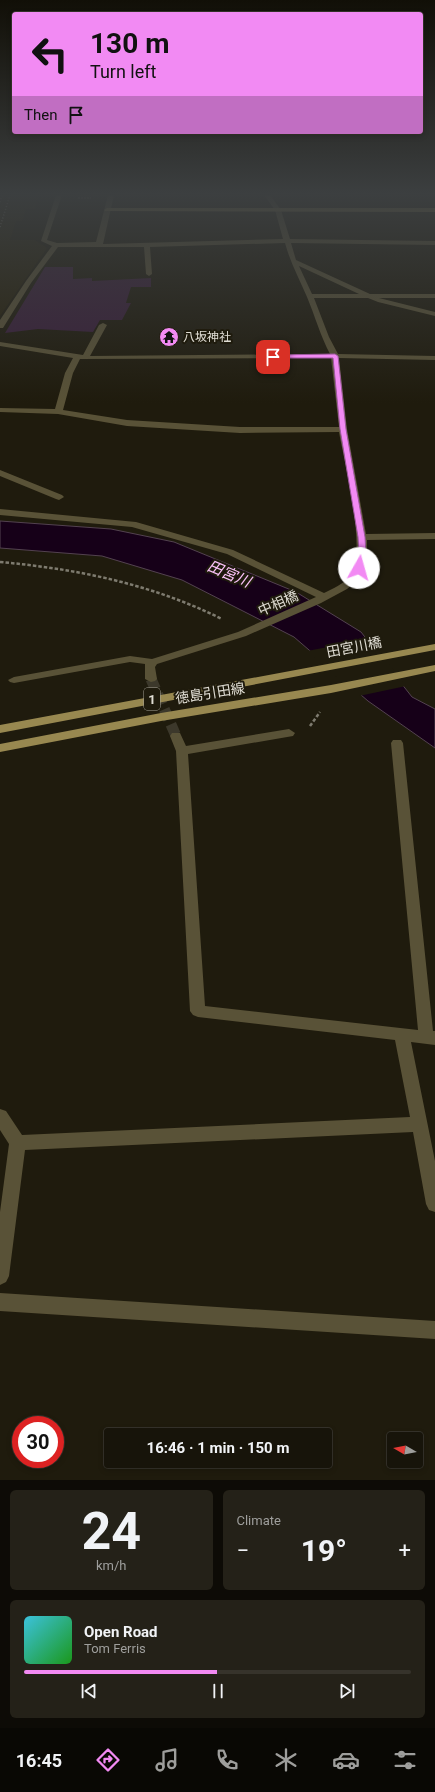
<!DOCTYPE html>
<meta charset="utf-8">
<style>
:root{--surface:#17140a;--page:#242118;--text:#f1f3f6;--muted:#9e9e9c;--line:#36332b;--accent:#f28af3}
body{margin:0;font-family:Roboto,"Noto Sans JP",sans-serif;background:var(--page);color:var(--text);height:100vh;display:flex;flex-direction:column;font-size:15px;white-space:nowrap}
*{box-sizing:border-box;margin:0}
p{font-size:13px;color:var(--muted)}
.icon{flex:none;width:22px;height:22px;fill:none;stroke:currentColor;stroke-width:2;stroke-linecap:round;stroke-linejoin:round}
.map{position:relative;height:1480px;overflow:hidden}
.side{display:flex;flex-direction:column;gap:10px;padding:10px;background:#0d0b06;flex:1}
.side>*{flex:none}
.banner{position:absolute;left:12px;top:12px;width:411px;height:122px;border-radius:4px;box-shadow:0 2px 6px #0003,0 0 0 1px var(--line);background:#f28af3;color:#111;overflow:hidden}
.needle{width:26px;rotate:279deg}
.buttons{position:absolute;left:387px;top:1432px;display:grid;gap:8px}
.buttons a{display:grid;place-items:center;width:36px;height:36px;border-radius:4px;background:var(--surface);box-shadow:0 2px 6px #0003,0 0 0 1px var(--line);font-size:20px}
.speed{position:absolute;left:12px;top:1416px;display:flex;gap:8px;font-size:20px;font-weight:700;text-align:center}
.speed>*{display:grid;place-content:center;width:52px;height:52px;border-radius:50%;background:var(--surface);box-shadow:0 2px 6px #0003,0 0 0 1px var(--line);line-height:1}
.speed .limit{border:6px solid #d22;background:#fff;color:#111}
.pin{position:absolute;display:grid;place-items:center;width:34px;height:34px;color:#fff;margin:-17px;border-radius:8px;box-shadow:0 2px 6px #0006}
.me{position:absolute;width:44px;margin:-22px;rotate:7deg;stroke-linejoin:round;filter:drop-shadow(0 0 3px #0008)}
.turn{display:flex;align-items:center;gap:14px;height:84px;padding:0 12px;font-size:18px}
.turn .icon{width:52px;height:52px;stroke-width:2.5}
.turn b{display:block;font-size:28px;line-height:34px}
.then{display:flex;align-items:center;height:38px;padding:0 12px;background:#0003;gap:8px;font-size:15px}
.big{font-size:30px;font-weight:700;line-height:1.1}
.side .tile{flex:1;display:flex;flex-direction:column;justify-content:center;gap:6px;min-width:0;padding:0 14px;border-radius:6px;background:var(--page)}
.side .dial{align-items:center;gap:0}
.dial b{font-size:52px;line-height:1}
.song{display:flex;align-items:center;gap:12px}
.cover{width:48px;height:48px;border-radius:6px;background:linear-gradient(135deg,hsl(190 70% 55%),hsl(120 70% 35%))}
.played{height:4px;border-radius:2px;background:linear-gradient(90deg,var(--accent) 50%,var(--line) 50%)}
.keys{display:flex;justify-content:space-around;direction:ltr}
.heat{display:flex;justify-content:space-between;align-items:center;font-size:22px;direction:ltr}
.side .tiles{flex:1;display:grid;gap:10px;grid-template-columns:1fr 1fr}
.tile:last-child{grid-column:span 2}
.trip{position:absolute;left:104px;top:1428px;width:228px;height:40px;border-radius:4px;background:var(--surface);box-shadow:0 2px 6px #0003,0 0 0 1px var(--line);font-weight:700;line-height:40px;text-align:center}
.menu{display:flex;height:64px;justify-content:space-around;align-items:center;background:#090804;color:var(--muted)}
.menu .icon{width:28px;height:28px}
.menu .selected{color:var(--accent)}
.menu b{font-size:18px;color:var(--text)}
.map>svg:first-child{display:block}
</style>
<div class="map">
<svg width="435" height="1480" viewBox="0 0 435 1480">
<rect width="100%" height="100%" fill="#1f1b0d"/>
<path fill="#27210c" d="M0,195H38L35,209H26L22,221H16L10,240H35L47,248L0,316Z"/>
<path fill="#391f3a" d="M45,267H73V279L92,278V281L151,278V287H131L126,303H131L122,320H100L93,332L38,329L5,333Z"/>
<path fill="#160018" stroke="#534250" d="M0,521L111,529L174,542L296,592L361,632L412,697L435,709V748L368,701L294,637L182,580L102,556L0,548Z"/>
<path fill="#1f1b0d" d="M370,639L406,686L359,696L307,651Z"/>
<g fill="none" stroke-linecap="round" stroke-linejoin="round">
<path stroke="#3c382b" stroke-width="11" stroke-dasharray="11 5.5" stroke-linecap="butt" d="M151,679L176,736"/>
<path stroke="#7e7b6f" stroke-width="1.5" stroke-dasharray="2 1" stroke-linecap="butt" d="M78,198H91"/>
<path stroke="#7e7b6f" stroke-width="2.5" stroke-dasharray="3.5 2" stroke-linecap="butt" d="M0,562C78,569 151,584 222,619
M310,726L320,712"/>
<path fill="#595237" fill-rule="evenodd" d="M56,195H62L47,240L57,243L96,242L108,195H114L103,244L283,239L275,210L264,195H270L281,210L290,239L435,241V245L291,243L296,260L370,294H435V298H379L435,312V316L378,302L368,298H314L329,337L338,354L435,356V360L339,358L347,429L366,534L435,533V539L367,540V555L364,568L358,580L347,589L321,603L246,636L157,664L155,667L157,679L155,681L151,682L145,679V664L130,662L14,683L10,682L8,680L14,677L130,656L152,659L238,632L316,597L227,554L132,527L0,515V509L136,522L233,550L324,593C332,589 344,584 350,576C368,554 344,461 339,432L240,433L127,426L58,414L0,412V408L55,409L65,373L73,358L0,346V342L83,355L99,325L103,323L107,325L90,356L330,354C320,335 315,316 307,297C299,278 290,262 285,243L150,247L152,274L149,276L146,274L144,247H58L31,283L3,328H0V320L26,281L52,246L41,241ZM299,266L359,294H312ZM331,358L339,427H240L127,420L63,410L73,373L80,359Z
M0,470L62,495L64,497L59,500L56,499L0,476Z
M289,729L295,733L293,736L188,754L205,1006L418,1030L391,743L393,740H401L403,743L433,1031H435V1045L411,1042L435,1161V1212L429,1210L426,1204L413,1132L25,1150L9,1276L6,1282L0,1285V1212L9,1144L0,1130V1109L6,1111L22,1135L410,1117L395,1040L198,1017L193,1015L190,1011L176,751L170,736L172,733H180L186,746Z
M0,1293L435,1321V1339L0,1311Z"/>
<path fill="#988850" fill-rule="evenodd" d="M107,208H435V212L105,211L104,210Z
M435,644V650L0,733V725Z
M435,665V671L331,693L161,721L0,752V744L161,713L331,685Z"/>
<path stroke="#858176" stroke-width="1.5" stroke-dasharray="1 2" stroke-linecap="butt" d="M0,202L2,195
M0,227L10,195"/>
</g>
<linearGradient id="sky" x2="0" y2="1"><stop stop-color="#110f07"/><stop offset="0.48" stop-color="#3c3f40"/><stop offset="1" stop-color="#3c3f40" stop-opacity="0"/></linearGradient>
<rect width="435" height="403" fill="url(#sky)"/>
<path fill="#f28af3" stroke="#9d5a9e" d="M335,354L338,356L346,429L365,537L366,555L363,568L359,570L356,568L359,555L358,537L340,429L333,358H273L270,357L273,355Z"/>
<defs>
<g id="temple-disc" transform="scale(1)"><circle r="9.5" fill="#f28af3" stroke="#1f1b0d"/><path d="M0-6L5-2H3V0L6.5 2.5H4V6H1.5V3h-3V6H-4V2.5H-6.5L-3 0V-2H-5Z" fill="#111"/></g>
</defs>
<g fill-rule="evenodd">
<use href="#temple-disc" x="169" y="337"/>
</g>
<g text-anchor="middle" stroke-width="4" stroke-linejoin="round" paint-order="stroke">
<g font-size="12" fill="#e0ddd4" stroke="#1f1b0d" text-anchor="start">
<text x="183" y="341">八坂神社</text>
</g>
<rect fill="#1f1b0d" stroke="#a6a398" stroke-width="1" x="144" y="688" width="16" height="22" rx="3"/>
<g font-size="13" font-weight="bold" fill="#e0ddd4">
<text x="152" y="704">1</text>
</g>
<g font-size="14" fill="#e0ddd4" stroke="#1f1b0d">
<text transform="translate(278 603) rotate(-24)" y="5">中相橋</text>
<text transform="translate(354 647) rotate(-11)" y="5">田宮川橋</text>
<text transform="translate(210 693) rotate(-9)" y="5">徳島引田線</text>
</g>
<g font-size="15" font-style="italic" fill="#fcc3fb" stroke="#1f1b0d">
<text transform="translate(229 574) rotate(23)" y="5">田宮川</text>
</g>
</g>
</svg>
<div class="buttons">
<a><svg class="needle" viewBox="-14 -14 28 28"><path d="M0-13l5 13h-10z" fill="#e53935"/><path d="M0 13l5-13h-10z" fill="#9e9e9c"/></svg></a>
</div>
<div class="speed"><div class="limit">30</div></div>
<div class="pin" style="left:273px;top:357px;background:#d93025"><svg class="icon" aria-label="arrive" viewBox="0 0 24 24"><path d="M6 21V4h12l-3 4 3 4H6"/></svg></div>
<svg class="me" style="left:359px;top:568px" viewBox="-20 -20 40 40"><circle r="19" fill="#fff"/><path d="M0-13L10 11 0 6-10 11z" fill="#f28af3"/></svg>
<div class="trip">16:46 · 1 min · 150 m</div>
<div class="banner">
<div class="turn"><svg class="icon" aria-label="left" viewBox="0 0 24 24"><path d="M17 20v-9H6M10 6l-5 5 5 5"/></svg><div><b>130 m</b>Turn left</div></div>
<div class="then">Then<svg class="icon" aria-label="arrive" viewBox="0 0 24 24"><path d="M6 21V4h12l-3 4 3 4H6"/></svg></div>
</div>
</div>
<section class="side">
<div class="tiles">
<div class="tile dial"><b>24</b><p>km/h</p></div>
<div class="tile"><p>Climate</p>
<div class="heat"><a>−</a><b class="big">19°</b><a>+</a></div>
</div>
<div class="tile">
<div class="song"><i class="cover"></i><div><b>Open Road</b><p>Tom Ferris</p></div></div>
<div class="played"></div>
<div class="keys"><svg class="icon" aria-label="previous" viewBox="0 0 24 24"><path d="M18 5L8 12l10 7zM5 5v14"/></svg><svg class="icon" aria-label="pause" viewBox="0 0 24 24"><path d="M8 5v14M16 5v14"/></svg><svg class="icon" aria-label="next" viewBox="0 0 24 24"><path d="M6 5l10 7-10 7zM19 5v14"/></svg></div>
</div>
</div>
</section>
<nav class="menu">
<b>16:45</b>
<svg class="icon selected" aria-label="directions" viewBox="0 0 24 24"><path d="M12 3l9 9-9 9-9-9zM9 14v-3h6M13 9l2 2-2 2"/></svg>
<svg class="icon" aria-label="music" viewBox="0 0 24 24"><path d="M9 18V5l10-2v13"/><circle cx="6" cy="18" r="3"/><circle cx="16" cy="16" r="3"/></svg>
<svg class="icon" aria-label="phone" viewBox="0 0 24 24"><path d="M5 4h4l2 5-3 2q2 4 5 5l2-3 5 2v4C11 20 4 13 5 4z"/></svg>
<svg class="icon" aria-label="climate" viewBox="0 0 24 24"><path d="M12 3v18M4 7l16 10M4 17L20 7"/></svg>
<svg class="icon" aria-label="car" viewBox="0 0 24 24"><path d="M5 17H2v-5l4-1 3-4h7l3 4 3 1v5h-3M9 17h6M6 11h13"/><circle cx="7" cy="17" r="2"/><circle cx="17" cy="17" r="2"/></svg>
<svg class="icon" aria-label="filters" viewBox="0 0 24 24"><path d="M4 7h16M4 17h16"/><circle cx="9" cy="7" r="2"/><circle cx="15" cy="17" r="2"/></svg>
</nav>
